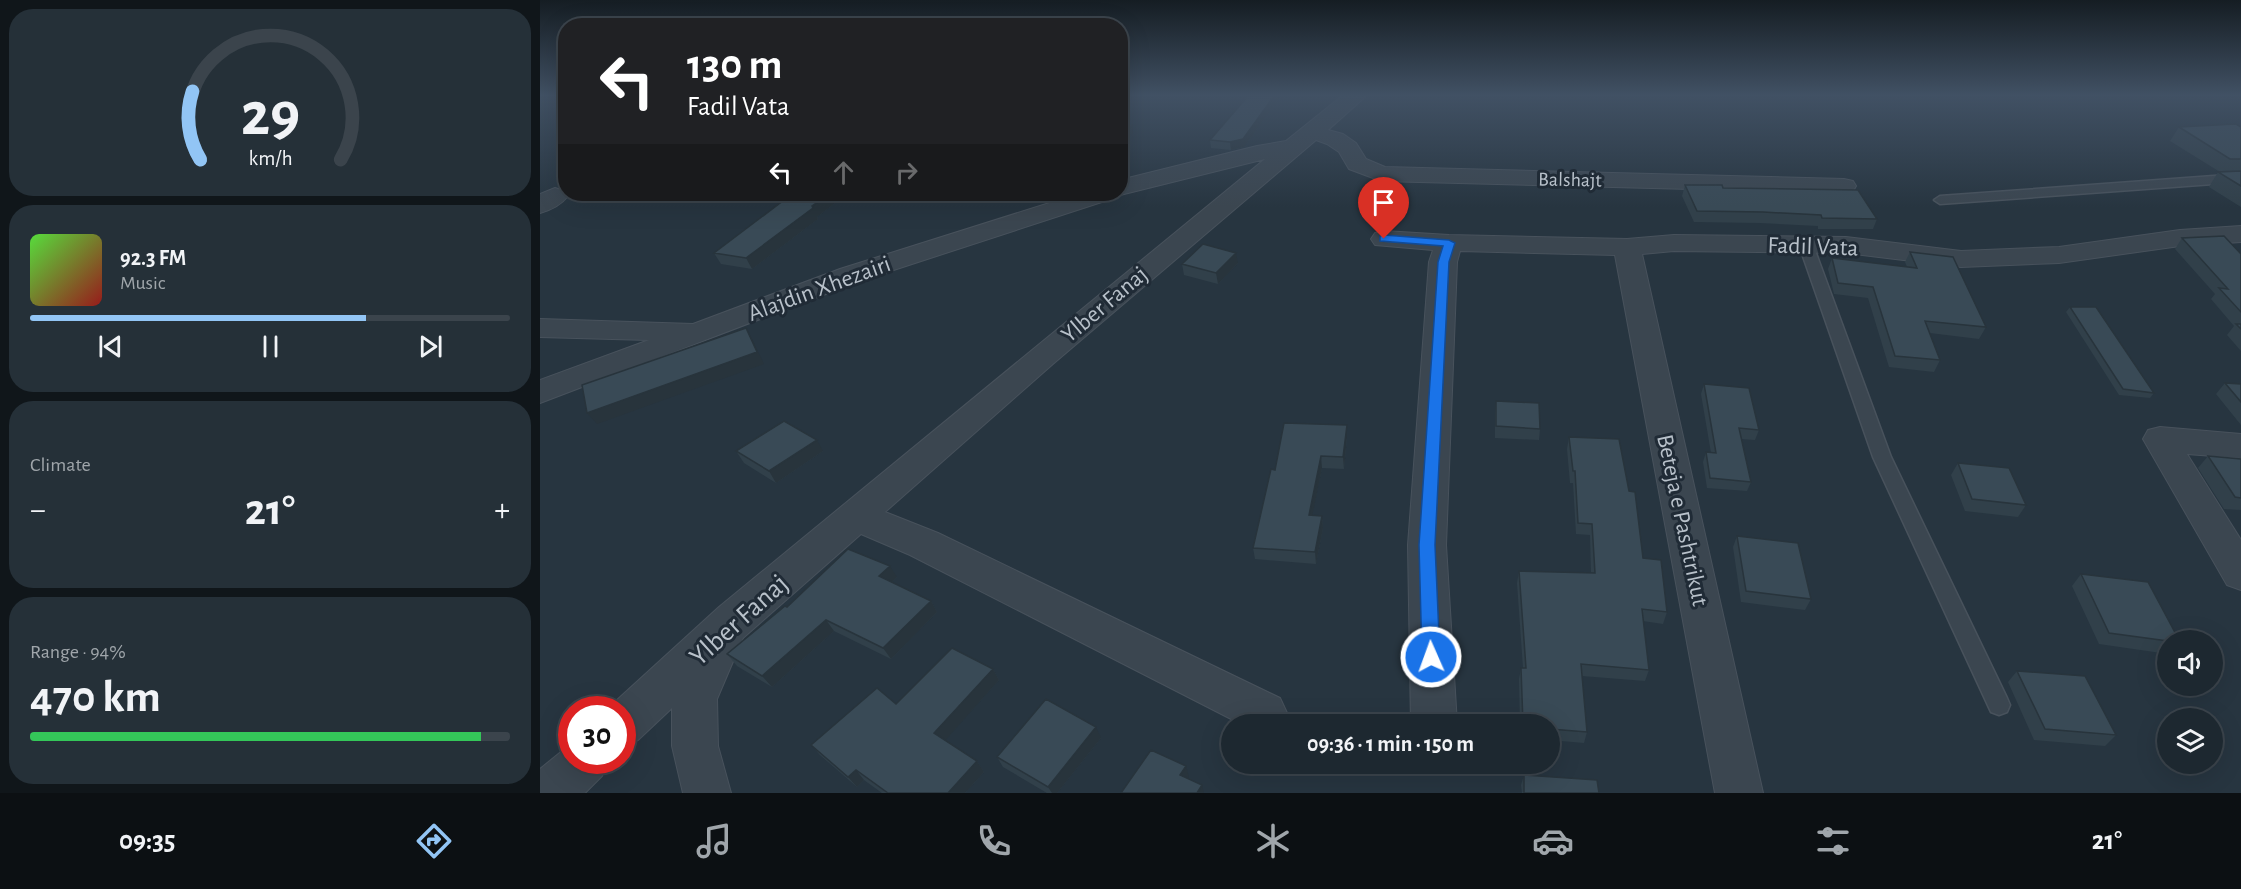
<!DOCTYPE html>
<meta charset="utf-8">
<style>
:root{--surface:#1d2830;--page:#253038;--text:#f1f3f6;--muted:#a0a6ab;--line:#3b444c;--accent:#92c5f5}
body{margin:0;font-family:"Alegreya Sans",sans-serif;background:var(--page);color:var(--text);height:100vh;display:flex;flex-direction:column;font-size:22px;white-space:nowrap}
*{box-sizing:border-box;margin:0}
p{font-size:20px;color:var(--muted)}
.icon{flex:none;width:33px;height:33px;fill:none;stroke:currentColor;stroke-width:2;stroke-linecap:round;stroke-linejoin:round}
.map{position:relative;flex:1;overflow:hidden}
.sheet{display:flex;flex-direction:column;gap:9px;padding:9px;background:#10161a;width:540px}
.sheet>*{flex:none}
.top-card{position:absolute;left:18px;top:18px;width:570px;height:183px;border-radius:24px;box-shadow:0 6px 24px #0002,0 0 0 2px var(--line);background:#202124;color:#fff;overflow:hidden}
.buttons{position:absolute;left:1617px;top:630px;display:grid;gap:12px}
.buttons a{display:grid;place-items:center;width:66px;height:66px;border-radius:50%;background:var(--surface);box-shadow:0 6px 24px #0002,0 0 0 2px var(--line);font-size:30px}
.speed{position:absolute;left:18px;top:696px;display:flex;gap:12px;font-size:30px;font-weight:700;text-align:center}
.speed>*{display:grid;place-content:center;width:78px;height:78px;border-radius:50%;background:var(--surface);box-shadow:0 6px 24px #0002,0 0 0 2px var(--line);line-height:1}
.speed .limit{border:9px solid #d22;background:#fff;color:#111}
.pin{position:absolute;display:grid;place-items:center;width:51px;height:51px;color:#fff;margin:-62px -26px;border-radius:50% 50% 50% 0;rotate:-45deg;box-shadow:0 0 6px #0007}
.pin .icon{rotate:45deg}
.me{position:absolute;width:66px;margin:-33px;rotate:358deg;stroke-linejoin:round;filter:drop-shadow(0 0 4px #0008)}
.turn{display:flex;align-items:center;gap:21px;height:126px;padding:0 30px;font-size:27px}
.turn .icon{width:78px;height:78px;stroke-width:2.5}
.turn b{display:block;font-size:42px;line-height:51px}
.lanes{display:flex;align-items:center;height:57px;padding:0 30px;background:#0003;justify-content:center;gap:30px;direction:ltr}
.lanes .off{opacity:.35}
.big{font-size:45px;font-weight:600;line-height:1.1}
.sheet .tile{flex:1;display:flex;flex-direction:column;justify-content:center;gap:9px;min-width:0;padding:0 21px;border-radius:24px;background:var(--page)}
.sheet .dial{align-items:center;gap:0}
.dial svg{height:156px;overflow:visible;fill:none;stroke:var(--line);stroke-width:7;stroke-linecap:round;text-anchor:middle}
.dial text{fill:var(--text);stroke:none}
.song{display:flex;align-items:center;gap:18px}
.cover{width:72px;height:72px;border-radius:9px;background:linear-gradient(135deg,hsl(110 70% 55%),hsl(0 70% 35%))}
.played{height:6px;border-radius:3px;background:linear-gradient(90deg,var(--accent) 70%,var(--line) 70%)}
.keys{display:flex;justify-content:space-around;direction:ltr}
.heat{display:flex;justify-content:space-between;align-items:center;font-size:33px;direction:ltr}
.charge{height:9px;border-radius:4px;background:linear-gradient(90deg,#34c759 94%,var(--line) 0)}
.trip{position:absolute;left:681px;top:714px;width:339px;height:60px;border-radius:30px;background:var(--surface);box-shadow:0 6px 24px #0002,0 0 0 2px var(--line);font-weight:600;line-height:60px;text-align:center}
.tab-bar{display:flex;height:96px;justify-content:space-around;align-items:center;background:#0c1013;color:var(--muted)}
.tab-bar .icon{width:42px;height:42px}
.tab-bar .active{color:var(--accent)}
.tab-bar b{font-size:27px;color:var(--text)}
main{display:flex;flex:1;min-height:0}
.map>svg:first-child{display:block}
</style>
<main>
<section class="sheet">
<div class="tile dial"><svg viewBox="0 0 100 80">
<path d="M14 69A42 42 0 1 1 86 69"/>
<path d="M14 69A42 42 0 0 1 10 34" stroke="#92c5f5"/>
<text x="50" y="56" font-size="32" font-weight="700">29</text>
<text x="50" y="72" font-size="11">km/h</text>
</svg></div>
<div class="tile">
<div class="song"><i class="cover"></i><div><b>92.3 FM</b><p>Music</p></div></div>
<div class="played"></div>
<div class="keys"><svg class="icon" aria-label="previous" viewBox="0 0 24 24"><path d="M18 5L8 12l10 7zM5 5v14"/></svg><svg class="icon" aria-label="pause" viewBox="0 0 24 24"><path d="M8 5v14M16 5v14"/></svg><svg class="icon" aria-label="next" viewBox="0 0 24 24"><path d="M6 5l10 7-10 7zM19 5v14"/></svg></div>
</div>
<div class="tile"><p>Climate</p>
<div class="heat"><a>−</a><b class="big">21°</b><a>+</a></div>
</div>
<div class="tile"><p>Range · 94%</p><b class="big">470 km</b><div class="charge"></div></div>
</section>
<div class="map">
<svg width="1701" height="793" viewBox="0 0 1701 793">
<rect width="100%" height="100%" fill="#273540"/>
<g fill="none" stroke-linecap="round" stroke-linejoin="round">
<g stroke="#48525c" stroke-width="3">
<path id="service" d="M1701,174V182L1400,204L1394,200L1400,196Z
M1266,241L1273,245L1351,457L1467,698L1470,705L1467,712L1459,715L1451,712L1333,457L1259,245Z"/>
</g>
<g stroke="#48525c" stroke-width="2">
<path id="minor" d="M802,96H826L788,130L803,134L816,143L826,159L845,167L1304,179L1313,181L1316,186L1313,191L1304,193L841,181L809,169L799,152L787,144L776,140L514,363L345,512L398,533L740,698L747,713L742,724H701L370,555L321,534L203,638L177,699L178,746L191,793H143L132,746V708L98,740L82,746V710H66L179,607L725,159L580,195L574,194L571,199L320,281L0,403V380L109,340L0,337V319L153,324L300,269L538,194H580V180L717,146L746,141Z
M15,188L24,191L28,196C21,205 11,210 0,213V194Z
M1701,226V242L1640,246L1519,263L1421,267L1306,253L1134,251L1102,254L1223,793H1175L1075,255L920,251L917,262L906,545L917,724H871L868,545L889,262L893,250L835,245L831,239L835,233L844,231L909,235L1087,239L1134,235L1306,237L1421,251L1519,247L1640,230Z
M1620,427L1701,434V458L1647,454L1701,540V590L1687,585L1603,439L1608,430Z
M32,743V760H68L62,776L45,793H0V769Z"/>
</g>
<use href="#service" fill="#3b4650" fill-rule="evenodd"/>
<use href="#minor" fill="#3b4650" fill-rule="evenodd"/>
</g>
<path fill="#31404a" d="M708,96H741L704,147L691,150L671,148L670,140Z
M1639,127H1701V207L1669,187L1678,172H1680L1630,141Z
M1145,185L1183,188L1337,219L1333,229H1278V226L1220,223L1154,222L1142,196Z
M299,200L277,217L278,219L212,269L181,264L174,253Z
M1642,238L1701,254V351L1687,335L1694,326L1671,299L1675,294L1635,249Z
M1370,252L1446,327L1439,339L1390,333L1400,360L1394,372L1349,367L1328,298L1294,294L1288,269L1292,258L1367,267L1365,262Z
M698,263L678,284L644,275L642,264Z
M1530,307L1614,393L1610,398L1579,395L1526,312Z
M1685,383L1701,384V425L1676,394Z
M1164,384L1219,430L1215,440L1201,439L1211,482L1207,491L1167,488L1163,462L1166,452L1171,453L1161,394Z
M956,401L1000,429L999,440L955,438V412Z
M807,425V437L804,469L782,468L772,515L782,516L783,528L776,564L715,559L713,548L735,470Z
M1029,437L1089,491L1103,558L1127,612L1123,624L1103,621L1109,670L1105,681L1042,676L1047,732L1044,743L1010,740V724H980L979,679L981,668H983L977,583L979,571L1051,573L1050,535L1036,534L1033,483H1030L1027,449Z
M196,451H283L236,483L204,463Z
M1668,456L1701,459V510L1684,509L1658,468Z
M1418,463L1486,505L1478,517L1425,511L1411,475Z
M1197,536L1271,599L1265,610L1201,602L1193,547Z
M1541,574L1628,640V654L1559,644L1532,586Z
M357,577L352,582L391,601L397,612L351,659L294,631L232,687L197,666L187,654L247,607Z
M453,669L459,680L405,740L437,761L444,772L425,793H342L324,780L317,787L280,755L271,745L356,704Z
M1477,671L1576,735L1565,746L1494,740L1468,682Z
M561,738L517,793H507L463,767L457,757Z
M984,775L1059,793H982L981,785Z"/>
<path fill="#28343c" d="M734,96H741L704,147L691,150L690,142Z
M592,125L593,133L580,147V138Z
M289,194H296L299,200L277,217L278,219L212,269L206,258Z
M696,253L698,263L678,284L676,273Z
M206,328L212,339L224,364L57,424L47,413Z
M807,425V437L804,469L803,457Z
M277,440L283,451L236,483L229,471Z
M781,456L782,468L770,527L769,515Z
M782,516L783,528L776,564L775,552Z
M350,566L357,577L346,588L339,576Z
M391,601L397,612L351,659L343,648Z
M286,620L294,631L232,687L222,676Z
M453,669L459,680L402,744L394,733Z
M556,727L561,738L517,793H512L508,787Z
M437,761L444,772L425,793H408Z
M646,766L649,777L643,785L640,775Z
M316,770L324,780L317,787L308,777Z
M662,785L664,793H657Z"/>
<path fill="#394a56" stroke="#28343c" stroke-width="1.5" d="M708,96H734L703,139L690,142L670,140Z
M580,124L592,125L580,138Z
M1696,124L1701,127V159H1690L1639,127Z
M1701,171V186L1678,172Z
M1145,185H1182L1183,188L1318,190L1337,219L1282,218L1281,215L1223,212L1157,211Z
M252,194H289L272,206L273,208L206,258L174,253Z
M1684,236L1701,254V312L1679,288L1688,289L1642,238Z
M663,244L696,253L676,273L642,264Z
M1370,252L1413,257L1446,327L1385,321L1400,360L1355,356L1333,287L1298,283L1292,258L1377,268Z
M1530,307H1556L1614,393L1583,389Z
M1696,324H1701V329Z
M206,328L217,352L47,413L42,385Z
M1685,383L1701,384V402Z
M1164,384L1209,388L1219,430L1199,428L1211,482L1170,478L1166,452L1176,453Z
M956,401L999,403L1000,429L956,426Z
M244,421L277,440L229,471L196,451Z
M744,423L807,425L803,457L781,456L769,515L782,516L775,552L713,548L731,469L735,470Z
M1029,437L1079,439L1089,491L1095,492L1103,558L1121,560L1127,612L1102,609L1109,670L1041,664L1047,732L1010,729V724H983L981,668H986L979,571L1055,573L1052,524L1038,523L1035,471H1033Z
M1668,456L1701,459V498L1695,497Z
M1418,463L1469,468L1486,505L1432,499Z
M1197,536L1258,543L1271,599L1206,591Z
M308,549L350,566L339,576L391,601L343,648L286,620L222,676L187,654L245,606L247,607Z
M1541,574L1608,582L1639,640L1628,641L1569,633Z
M412,648L453,669L394,733L437,761L408,793H348L316,770L308,777L271,745L337,688L356,704Z
M1477,671L1545,676L1576,735L1505,729Z
M506,699L556,727L508,787L457,757Z
M611,750L646,766L640,775L662,785L657,793H581Z
M984,775L1057,780L1059,793H984Z"/>
<linearGradient id="sky" x2="0" y2="1"><stop stop-color="#151d23"/><stop offset="0.46" stop-color="#415164"/><stop offset="1" stop-color="#415164" stop-opacity="0"/></linearGradient>
<rect width="1701" height="207" fill="url(#sky)"/>
<path fill="#1a73e8" stroke="#114b97" stroke-width="1.5" d="M844,235L909,240L915,243L909,262L895,545L900,657L898,663L891,665L885,663L882,657L879,545L898,262L903,246L840,241V236Z"/>
<g text-anchor="middle" stroke-width="6" stroke-linejoin="round" paint-order="stroke">
<g font-size="20" fill="#b8c1ca" stroke="#202b36">
<text transform="translate(1030 179) rotate(1)" y="7">Balshajt</text>
</g>
<g font-size="24" fill="#b8c1ca" stroke="#202b36">
<text transform="translate(1273 246) rotate(2)" y="8">Fadil Vata</text>
<text transform="translate(279 288) rotate(-20)" y="8">Alajdin Xhezairi</text>
<text transform="translate(564 304) rotate(-40)" y="8">Ylber Fanaj</text>
<text transform="translate(1143 520) rotate(78)" y="8">Beteja e Pashtrikut</text>
</g>
<g font-size="28" fill="#b8c1ca" stroke="#202b36">
<text transform="translate(198 619) rotate(-42)" y="10">Ylber Fanaj</text>
</g>
</g>
</svg>
<div class="buttons">
<a><svg class="icon" aria-label="sound" viewBox="0 0 24 24"><path d="M4 9h4l5-4v14l-5-4H4zM17 9q2 3 0 6"/></svg></a>
<a><svg class="icon" aria-label="layers" viewBox="0 0 24 24"><path d="M12 4l9 5-9 5-9-5zM3 14l9 5 9-5"/></svg></a>
</div>
<div class="speed"><div class="limit">30</div></div>
<div class="pin" style="left:844px;top:239px;background:#d93025"><svg class="icon" aria-label="arrive" viewBox="0 0 24 24"><path d="M6 21V4h12l-3 4 3 4H6"/></svg></div>
<svg class="me" style="left:891px;top:657px" viewBox="-20 -20 40 40"><circle r="17" fill="#1a73e8" stroke="#fff" stroke-width="3"/><path d="M0-11L8 9 0 5-8 9z" fill="#fff"/></svg>
<div class="trip">09:36 · 1 min · 150 m</div>
<div class="top-card">
<div class="turn"><svg class="icon" aria-label="left" viewBox="0 0 24 24"><path d="M17 20v-9H6M10 6l-5 5 5 5"/></svg><div><b>130 m</b>Fadil Vata</div></div>
<div class="lanes"><svg class="icon" aria-label="left" viewBox="0 0 24 24"><path d="M17 20v-9H6M10 6l-5 5 5 5"/></svg><svg class="icon off" aria-label="ahead" viewBox="0 0 24 24"><path d="M12 20V5M6 11l6-6 6 6"/></svg><svg class="icon off" aria-label="right" viewBox="0 0 24 24"><path d="M7 20v-9h11M14 6l5 5-5 5"/></svg></div>
</div>
</div>
</main>
<nav class="tab-bar">
<b>09:35</b>
<svg class="icon active" aria-label="directions" viewBox="0 0 24 24"><path d="M12 3l9 9-9 9-9-9zM9 14v-3h6M13 9l2 2-2 2"/></svg>
<svg class="icon" aria-label="music" viewBox="0 0 24 24"><path d="M9 18V5l10-2v13"/><circle cx="6" cy="18" r="3"/><circle cx="16" cy="16" r="3"/></svg>
<svg class="icon" aria-label="phone" viewBox="0 0 24 24"><path d="M5 4h4l2 5-3 2q2 4 5 5l2-3 5 2v4C11 20 4 13 5 4z"/></svg>
<svg class="icon" aria-label="climate" viewBox="0 0 24 24"><path d="M12 3v18M4 7l16 10M4 17L20 7"/></svg>
<svg class="icon" aria-label="car" viewBox="0 0 24 24"><path d="M5 17H2v-5l4-1 3-4h7l3 4 3 1v5h-3M9 17h6M6 11h13"/><circle cx="7" cy="17" r="2"/><circle cx="17" cy="17" r="2"/></svg>
<svg class="icon" aria-label="filters" viewBox="0 0 24 24"><path d="M4 7h16M4 17h16"/><circle cx="9" cy="7" r="2"/><circle cx="15" cy="17" r="2"/></svg>
<b>21°</b>
</nav>
